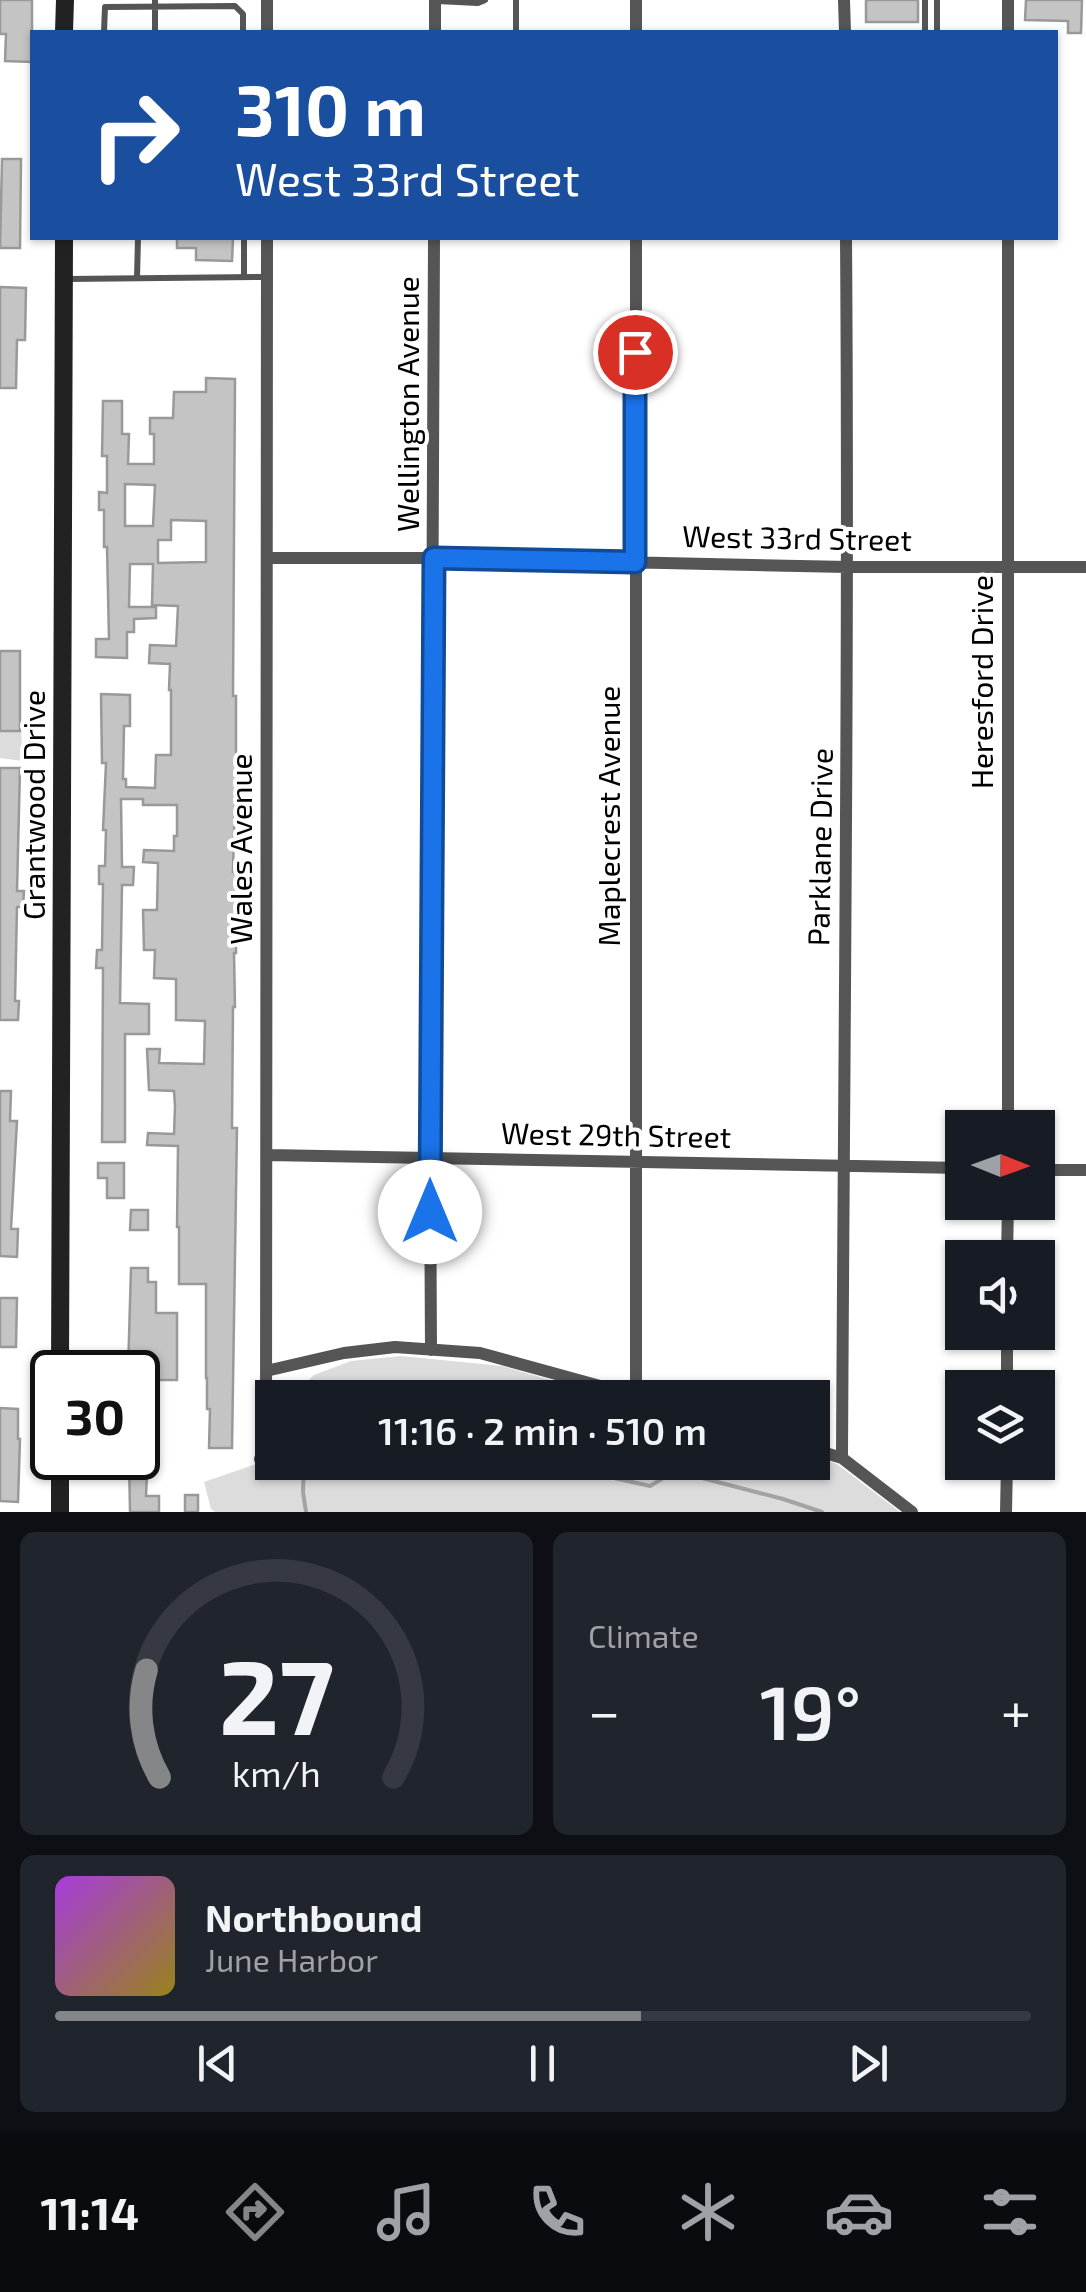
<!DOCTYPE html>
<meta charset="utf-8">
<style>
:root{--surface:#171b24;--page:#20242c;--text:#f1f3f6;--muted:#9ea1a6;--line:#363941;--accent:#858687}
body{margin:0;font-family:"Exo 2",sans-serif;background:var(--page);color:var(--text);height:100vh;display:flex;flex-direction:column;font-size:38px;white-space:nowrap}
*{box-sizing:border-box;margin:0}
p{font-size:32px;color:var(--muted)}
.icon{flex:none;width:55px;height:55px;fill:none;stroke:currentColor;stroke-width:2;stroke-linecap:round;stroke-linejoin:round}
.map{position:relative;height:1512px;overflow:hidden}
.side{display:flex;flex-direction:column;gap:20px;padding:20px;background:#0d0f14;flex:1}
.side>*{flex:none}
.hud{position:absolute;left:30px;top:30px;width:1028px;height:210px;border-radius:0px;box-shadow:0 2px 8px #0004;background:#1a4fa0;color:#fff;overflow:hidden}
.needle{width:65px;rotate:91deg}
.controls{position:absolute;left:945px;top:1110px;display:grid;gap:20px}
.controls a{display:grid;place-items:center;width:110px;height:110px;border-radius:0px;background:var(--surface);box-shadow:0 2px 8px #0004;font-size:50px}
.speed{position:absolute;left:30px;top:1350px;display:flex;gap:20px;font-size:50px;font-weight:700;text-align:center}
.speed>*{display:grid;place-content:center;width:130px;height:130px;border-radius:50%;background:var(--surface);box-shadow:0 2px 8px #0004;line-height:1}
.speed .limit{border:5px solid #111;border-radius:15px;background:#fff;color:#111}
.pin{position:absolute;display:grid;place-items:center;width:85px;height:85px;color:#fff;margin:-42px;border:5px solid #fff;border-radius:50%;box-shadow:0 2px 10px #0007}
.me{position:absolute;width:110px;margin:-55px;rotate:0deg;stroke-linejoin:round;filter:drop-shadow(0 0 8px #0008)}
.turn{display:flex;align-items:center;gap:35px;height:210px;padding:0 40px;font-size:45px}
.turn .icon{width:130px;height:130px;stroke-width:2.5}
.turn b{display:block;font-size:70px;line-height:85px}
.big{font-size:75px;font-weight:600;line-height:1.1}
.side .widget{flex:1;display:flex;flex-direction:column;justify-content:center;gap:15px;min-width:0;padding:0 35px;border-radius:15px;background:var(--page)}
.side .dial{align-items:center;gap:0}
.dial svg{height:260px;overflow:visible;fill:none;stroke:var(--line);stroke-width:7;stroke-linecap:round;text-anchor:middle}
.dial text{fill:var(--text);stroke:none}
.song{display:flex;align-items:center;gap:30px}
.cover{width:120px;height:120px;border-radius:15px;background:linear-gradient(135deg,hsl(280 70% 55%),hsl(50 70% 35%))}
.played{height:10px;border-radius:5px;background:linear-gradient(90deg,var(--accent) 60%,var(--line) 60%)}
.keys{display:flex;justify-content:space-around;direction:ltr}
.heat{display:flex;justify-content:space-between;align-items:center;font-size:55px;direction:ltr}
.side .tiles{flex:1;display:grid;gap:20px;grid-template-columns:1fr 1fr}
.widget:last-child{grid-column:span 2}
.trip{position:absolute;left:255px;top:1380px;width:575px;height:100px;border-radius:0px;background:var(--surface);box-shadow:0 2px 8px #0004;font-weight:600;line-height:100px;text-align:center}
.dock{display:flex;height:160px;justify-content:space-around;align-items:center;background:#090b0e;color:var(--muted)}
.dock .icon{width:70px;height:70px}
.dock .current{color:var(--accent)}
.dock b{font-size:45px;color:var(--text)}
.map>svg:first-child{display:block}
</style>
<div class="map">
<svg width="1086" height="1512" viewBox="0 0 1086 1512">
<rect width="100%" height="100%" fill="#fff"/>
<path fill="#dcdcdc" d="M0,729L21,731L23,761L0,758Z
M401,1356L502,1366L610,1397H290L314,1375L351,1361Z
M272,1444V1462H812L813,1457L837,1464L900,1512H215L211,1509L204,1482L270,1459Z"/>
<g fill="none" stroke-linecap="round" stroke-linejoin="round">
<path stroke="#a3a3a3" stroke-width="4" d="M304,1462L303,1492L306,1512
M543,1462L650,1486L675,1471L783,1499L822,1512"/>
</g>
<path fill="#c4c4c4" stroke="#999" stroke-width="2.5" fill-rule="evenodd" d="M0,0H32V62L5,61L6,34H0Z
M866,0H918V22H866Z
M1026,0H1082L1081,33H1068V21L1025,20Z
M2,159H21L20,248H0Z
M177,238H233L232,261L196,260V248H177Z
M0,287L26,288L25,340H17L16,388H0Z
M206,378L235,379L233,696H236V759L233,872L240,873L239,892H236V953H234L235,1007H233L232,1128H237L232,1448H209L210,1409H207V1378H206V1284H179V1227H177L178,1146L147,1145L148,1133L174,1134L175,1106L174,1091L149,1090L147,1049H160L159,1063L204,1064L205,1021L176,1020V979L154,978L155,950H144L143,910H157L158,863L143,862L144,850L174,851V836H177V805H143V799H121L122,867H134L133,885H122L120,1003L149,1004V1034H125V1142H102L103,968H96L97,950H102L103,884H99V866H105L106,830H103L106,763H102L101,694L130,695V726H124L123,779H126V787L155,788L156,755H171V690H169L170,664L149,663L150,645L176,646L178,606L152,605L153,564H130L129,607H156V618L134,619V632H127V658L96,657V639H109L107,547H104V510H99V492L107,493V456H102L103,401H122V434H129L128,464H154V434H150V418H173L174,392H206ZM125,484L155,485L153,526H125ZM171,520L206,521V562L158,563V540H171Z
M0,651H20V731H0Z
M0,768H20L17,891H24L23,907H17L15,1001H19L18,1020H0Z
M0,1091H11L10,1121H17L11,1229H18L17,1257L0,1256Z
M98,1163H124V1198H107V1178H98Z
M131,1210H148V1230H130Z
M131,1268H148V1282H156V1313H177V1380H158L155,1473H147L146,1496H159V1512H130L129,1458H138V1372H128Z
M0,1298H17L16,1347H0Z
M0,1408L18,1409V1439H20L18,1502L0,1501Z
M185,1495H198V1512H185Z"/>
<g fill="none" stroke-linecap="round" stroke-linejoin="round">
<path stroke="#555" stroke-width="6" d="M155,0V32
M937,0V32
M437,1L478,3L485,0
M104,32L105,7L235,6L243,14V32
M516,32V0
M925,32V0
M244,238V277
M137,278L138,238
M68,279L266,277"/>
<path stroke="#555" stroke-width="12" d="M844,0L845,32
M1008,0V32
M267,32V0
M435,32V0
M636,32V0
M636,238V1395
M267,558H434L848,567H1086
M1008,1128V238
M268,1155L962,1168
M1038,1170H1086
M1007,1258L1008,1202
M431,1350L430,1158L434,238
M266,1371L344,1353L395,1347L480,1353L640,1397
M1007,1388V1332
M812,1449L842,1458L912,1512
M842,1458C844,1051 849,644 846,238
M260,1459L264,1453L266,1439L267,238
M1006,1512L1007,1462"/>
<path stroke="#222" stroke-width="18" d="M64,32L65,0
M60,1372L64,238
M60,1512V1458"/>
</g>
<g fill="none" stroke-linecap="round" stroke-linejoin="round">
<g stroke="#114b97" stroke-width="25">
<path id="route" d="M430,1212L434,558L635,562V352"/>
</g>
<use href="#route" stroke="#1a73e8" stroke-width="18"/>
</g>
<g text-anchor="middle" stroke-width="8" stroke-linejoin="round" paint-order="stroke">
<g font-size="30" fill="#000" stroke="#fff">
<text transform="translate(409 404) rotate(-90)" y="10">Wellington Avenue</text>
<text transform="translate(797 539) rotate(1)" y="10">West 33rd Street</text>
<text transform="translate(983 682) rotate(-90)" y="10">Heresford Drive</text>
<text transform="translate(35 805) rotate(-90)" y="10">Grantwood Drive</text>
<text transform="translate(610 816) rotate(-90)" y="10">Maplecrest Avenue</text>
<text transform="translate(821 847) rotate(-89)" y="10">Parklane Drive</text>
<text transform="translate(242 849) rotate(-90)" y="10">Wales Avenue</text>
<text transform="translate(616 1136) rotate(1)" y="10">West 29th Street</text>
</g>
</g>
</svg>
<div class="controls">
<a><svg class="needle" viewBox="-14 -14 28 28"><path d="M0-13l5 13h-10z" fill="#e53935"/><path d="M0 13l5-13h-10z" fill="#9ea1a6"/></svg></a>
<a><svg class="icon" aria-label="sound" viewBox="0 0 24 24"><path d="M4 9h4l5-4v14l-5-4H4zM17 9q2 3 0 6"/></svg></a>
<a><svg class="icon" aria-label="layers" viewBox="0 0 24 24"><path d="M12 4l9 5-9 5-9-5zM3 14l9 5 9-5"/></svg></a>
</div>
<div class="speed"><div class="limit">30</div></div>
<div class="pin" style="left:635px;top:352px;background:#d93025"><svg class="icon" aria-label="arrive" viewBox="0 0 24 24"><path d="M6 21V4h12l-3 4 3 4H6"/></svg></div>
<svg class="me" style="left:430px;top:1212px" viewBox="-20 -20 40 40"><circle r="19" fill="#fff"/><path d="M0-13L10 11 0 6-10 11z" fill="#1a73e8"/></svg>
<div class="trip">11:16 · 2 min · 510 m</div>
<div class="hud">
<div class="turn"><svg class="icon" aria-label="right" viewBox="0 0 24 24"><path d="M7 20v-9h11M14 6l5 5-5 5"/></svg><div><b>310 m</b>West 33rd Street</div></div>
</div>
</div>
<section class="side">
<div class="tiles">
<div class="widget dial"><svg viewBox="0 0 100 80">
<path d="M14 69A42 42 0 1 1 86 69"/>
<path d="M14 69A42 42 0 0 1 10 36" stroke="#858687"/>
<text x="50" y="56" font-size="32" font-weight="700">27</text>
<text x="50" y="72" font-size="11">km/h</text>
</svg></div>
<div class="widget"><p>Climate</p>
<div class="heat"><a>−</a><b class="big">19°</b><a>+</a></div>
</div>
<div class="widget">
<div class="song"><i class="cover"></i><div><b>Northbound</b><p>June Harbor</p></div></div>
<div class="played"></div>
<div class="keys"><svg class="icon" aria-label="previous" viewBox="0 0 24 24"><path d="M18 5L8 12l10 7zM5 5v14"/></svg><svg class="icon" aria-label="pause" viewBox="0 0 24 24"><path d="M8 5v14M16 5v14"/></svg><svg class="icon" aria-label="next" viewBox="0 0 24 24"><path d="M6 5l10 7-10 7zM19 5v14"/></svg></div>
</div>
</div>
</section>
<nav class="dock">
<b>11:14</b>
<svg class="icon current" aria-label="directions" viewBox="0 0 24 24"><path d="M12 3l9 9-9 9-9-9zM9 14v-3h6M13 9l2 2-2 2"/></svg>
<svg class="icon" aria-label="music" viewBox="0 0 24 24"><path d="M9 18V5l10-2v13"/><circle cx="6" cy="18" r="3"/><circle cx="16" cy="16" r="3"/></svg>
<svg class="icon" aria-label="phone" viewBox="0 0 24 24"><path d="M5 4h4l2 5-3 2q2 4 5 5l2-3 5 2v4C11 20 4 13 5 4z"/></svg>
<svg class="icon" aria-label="climate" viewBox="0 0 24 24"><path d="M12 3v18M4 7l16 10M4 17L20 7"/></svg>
<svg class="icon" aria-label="car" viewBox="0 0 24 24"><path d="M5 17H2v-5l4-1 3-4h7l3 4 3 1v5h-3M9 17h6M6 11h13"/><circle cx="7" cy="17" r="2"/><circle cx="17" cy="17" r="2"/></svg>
<svg class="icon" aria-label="filters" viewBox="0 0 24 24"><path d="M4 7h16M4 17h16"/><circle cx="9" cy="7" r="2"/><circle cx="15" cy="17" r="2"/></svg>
</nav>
